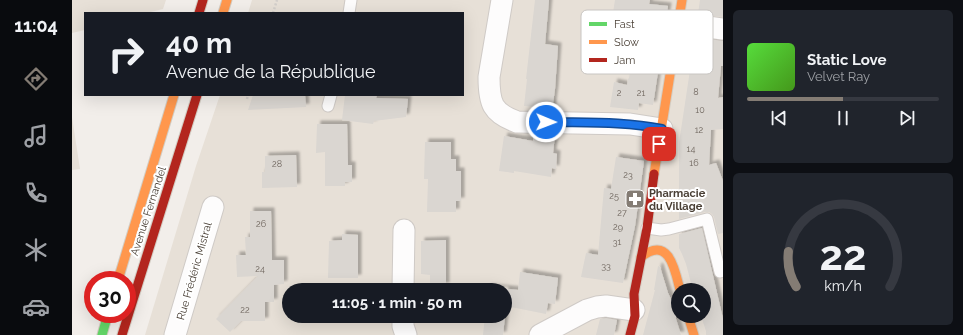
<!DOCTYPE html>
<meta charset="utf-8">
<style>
:root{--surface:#171b24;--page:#20242c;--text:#f1f3f6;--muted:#9ea1a6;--line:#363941;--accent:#847c74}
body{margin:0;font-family:Raleway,sans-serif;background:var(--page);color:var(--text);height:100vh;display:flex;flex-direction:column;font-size:15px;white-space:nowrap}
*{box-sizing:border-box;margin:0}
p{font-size:13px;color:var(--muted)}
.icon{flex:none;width:22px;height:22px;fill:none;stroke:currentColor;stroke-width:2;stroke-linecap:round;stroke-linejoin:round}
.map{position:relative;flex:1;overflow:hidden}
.drawer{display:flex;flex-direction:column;gap:10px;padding:10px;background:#0d0f14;width:240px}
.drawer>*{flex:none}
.hud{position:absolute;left:12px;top:12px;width:380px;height:84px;border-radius:0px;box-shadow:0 4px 16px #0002;background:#171b24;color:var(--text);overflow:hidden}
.fabs{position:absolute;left:599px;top:283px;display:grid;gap:8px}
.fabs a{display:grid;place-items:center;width:40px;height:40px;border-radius:50%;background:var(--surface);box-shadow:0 4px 16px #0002;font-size:20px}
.speed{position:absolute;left:12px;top:271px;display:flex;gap:8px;font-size:20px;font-weight:700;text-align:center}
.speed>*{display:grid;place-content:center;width:52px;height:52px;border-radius:50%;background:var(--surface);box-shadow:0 4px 16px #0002;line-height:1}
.speed .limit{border:6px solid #d22;background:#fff;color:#111}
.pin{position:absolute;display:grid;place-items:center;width:34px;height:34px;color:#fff;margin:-17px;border-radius:8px;box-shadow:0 2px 6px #0006}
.me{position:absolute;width:44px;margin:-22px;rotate:91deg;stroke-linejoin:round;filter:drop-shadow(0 0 3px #0008)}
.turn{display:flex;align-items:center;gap:14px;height:84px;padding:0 16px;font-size:18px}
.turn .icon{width:52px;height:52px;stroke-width:2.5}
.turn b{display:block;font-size:28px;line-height:34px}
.drawer .widget{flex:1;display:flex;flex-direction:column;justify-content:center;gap:6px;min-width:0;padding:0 14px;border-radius:6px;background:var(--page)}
.drawer .dial{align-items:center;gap:0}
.dial svg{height:104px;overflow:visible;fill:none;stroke:var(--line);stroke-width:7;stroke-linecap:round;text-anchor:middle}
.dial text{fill:var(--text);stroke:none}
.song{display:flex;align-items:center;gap:12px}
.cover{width:48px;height:48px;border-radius:6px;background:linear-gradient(135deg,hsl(110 70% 55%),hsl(100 70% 35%))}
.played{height:4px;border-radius:2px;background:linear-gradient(90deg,var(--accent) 50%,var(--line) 50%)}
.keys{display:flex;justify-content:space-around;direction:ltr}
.trip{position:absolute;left:210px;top:283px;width:230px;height:40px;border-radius:20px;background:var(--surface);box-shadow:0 4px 16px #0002;font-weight:700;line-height:40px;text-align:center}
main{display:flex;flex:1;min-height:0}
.menu{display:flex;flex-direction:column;width:72px;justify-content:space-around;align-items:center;background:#090b0e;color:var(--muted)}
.menu .icon{width:28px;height:28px}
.menu .on{color:var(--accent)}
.menu b{font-size:18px;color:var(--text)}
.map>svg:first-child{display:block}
</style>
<main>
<nav class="menu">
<b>11:04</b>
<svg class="icon on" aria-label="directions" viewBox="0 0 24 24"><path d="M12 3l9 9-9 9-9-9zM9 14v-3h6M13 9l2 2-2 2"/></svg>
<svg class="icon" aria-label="music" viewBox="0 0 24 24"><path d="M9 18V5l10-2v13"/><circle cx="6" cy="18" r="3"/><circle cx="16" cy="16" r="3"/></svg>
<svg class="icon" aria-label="phone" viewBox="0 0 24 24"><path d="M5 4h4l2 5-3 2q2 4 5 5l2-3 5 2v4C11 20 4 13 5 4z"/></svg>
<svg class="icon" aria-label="climate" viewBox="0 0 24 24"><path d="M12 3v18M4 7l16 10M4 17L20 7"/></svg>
<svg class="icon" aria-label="car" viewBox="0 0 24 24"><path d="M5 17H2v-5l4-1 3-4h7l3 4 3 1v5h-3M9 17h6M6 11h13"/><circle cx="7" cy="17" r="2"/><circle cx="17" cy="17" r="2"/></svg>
</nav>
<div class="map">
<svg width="651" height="335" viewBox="0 0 651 335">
<defs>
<filter id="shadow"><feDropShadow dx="3.5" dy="-3.5" stdDeviation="1" flood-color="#0004"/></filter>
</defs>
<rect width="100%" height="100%" fill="#f2eeea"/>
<path fill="#e7e0d7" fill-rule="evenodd" d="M0,0H94L91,9L75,13H13V30L0,33Z
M180,0H651V335H73L124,166L148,95H391V13H176ZM217,290H433V316H217ZM606,290H632V316H606Z
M0,117L8,169L0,170Z"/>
<path fill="#dad6d1" filter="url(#shadow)" d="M463,0H477L473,44L486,46L483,89L480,111L464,110V107L452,106L455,79H454Z
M543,0H578L577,4L596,6L581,105L567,103L566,110L538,107L542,82L555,85L556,78L557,79L564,29L539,25Z
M628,0H651V17L626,14Z
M623,37L651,41V66H649L646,98L651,97V129L639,130L637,165L644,163L651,181V233L646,234L642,217L640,214L637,212H633L607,219V143Z
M181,95H233L234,107L176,110Z
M273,95H305L304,98L336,99L334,117L302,121L301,124L270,120Z
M245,124H275L276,165H280V182H273V186H253V152L244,153Z
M461,134L483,135L481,153L485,154L484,169L480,168L479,177L442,171V173L427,171L432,136L461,141Z
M353,142H379V159H384V171H389V201H384V212H355L356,179H352Z
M224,155L225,187L190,188V172H193V156Z
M544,157L572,161L563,226L551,283L509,277L514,253L526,255L532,188L539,189Z
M178,211H199L200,260H212V284L202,285V302H193V321H169L158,332L144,319L186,276L165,277L164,255H174L173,237H178Z
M630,228L651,319V335H634V331L629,316H632V290H620V287L614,264L610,254L607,248V234Z
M270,234L286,235V278H256L257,241L270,240Z
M374,240V286H358V275L349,274V241Z
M586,266L588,267L596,293L599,299L606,302V309L604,314V319L609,335H571L583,290H582Z
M448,272L486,278L483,304L476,303L474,314L434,306L433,315V290H416V287L446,290Z
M413,316H433L431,335H411Z
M534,318L545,320L542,335H524L528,319Z"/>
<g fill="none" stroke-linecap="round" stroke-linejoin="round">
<g stroke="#cfcac6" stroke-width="13">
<path id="lane" d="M277,13L279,0
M256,106L259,95
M575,228L589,230L597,229L635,219L648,272"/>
</g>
<g stroke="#cfcac6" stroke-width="23">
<path id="street" d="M430,0L417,77C417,103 420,113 445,122L558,124L590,129
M607,23L651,29
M331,290L332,230
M331,316V326L334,335
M103,335L141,207
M468,335L515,310L525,307L534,306L562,310"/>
</g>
<g stroke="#d3ccc2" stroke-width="11">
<path id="fast" d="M30,335L36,314"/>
</g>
<g stroke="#d3ccc2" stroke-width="11">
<path id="slow" d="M151,13L155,0
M582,174L610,0
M569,257C597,235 603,270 608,290
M46,280L102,95
M616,316L622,335"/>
</g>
<g stroke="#d3ccc2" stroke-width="11">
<path id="jam" d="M127,13L131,0
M50,335L125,95
M558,335L563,316L562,294L575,228L582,174"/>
</g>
<path stroke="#d2ceca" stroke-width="2.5" stroke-dasharray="2 2" stroke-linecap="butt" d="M201,13L205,0
M175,99L176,95"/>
<use href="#lane" stroke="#fdfcfc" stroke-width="11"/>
<use href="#street" stroke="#fdfcfc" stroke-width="21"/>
<use href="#fast" stroke="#63d668" stroke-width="9"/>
<use href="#slow" stroke="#ff974d" stroke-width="9"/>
<use href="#jam" stroke="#b3261e" stroke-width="9"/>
</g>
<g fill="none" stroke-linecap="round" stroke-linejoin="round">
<g stroke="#114b97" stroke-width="10">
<path id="route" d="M474,122C512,123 552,121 590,129L587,144"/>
</g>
<use href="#route" stroke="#1a73e8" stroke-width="7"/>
</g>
<defs>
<g id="pharmacy-square" transform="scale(1)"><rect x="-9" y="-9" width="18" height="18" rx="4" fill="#847c74" stroke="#fff"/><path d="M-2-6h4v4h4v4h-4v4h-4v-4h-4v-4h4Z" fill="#fff"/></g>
</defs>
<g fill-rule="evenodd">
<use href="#pharmacy-square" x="563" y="199"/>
</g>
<g text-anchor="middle" stroke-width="4" stroke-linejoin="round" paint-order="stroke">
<g font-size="9" fill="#6f665e">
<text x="624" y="95">8</text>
<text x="547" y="96">2</text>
<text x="569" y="96">21</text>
<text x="628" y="113">10</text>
<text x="627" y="133">12</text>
<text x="619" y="152">14</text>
<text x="622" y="166">16</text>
<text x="205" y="167">28</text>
<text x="556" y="178">23</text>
<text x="542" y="199">25</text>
<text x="550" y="216">27</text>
<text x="189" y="227">26</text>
<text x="546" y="230">29</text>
<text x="545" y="245">31</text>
<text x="534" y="269">33</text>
<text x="188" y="272">24</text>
<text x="173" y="313">22</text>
</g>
<g font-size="11" font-weight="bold" fill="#493f35" stroke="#fff" text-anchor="start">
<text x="577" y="197">Pharmacie<tspan x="577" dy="13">du Village</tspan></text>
</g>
<g font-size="11" fill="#493f35" stroke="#fff">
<text transform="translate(76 211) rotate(-72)" y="4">Avenue Fernandel</text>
<text transform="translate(122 271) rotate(-74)" y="4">Rue Frédéric Mistral</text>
</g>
</g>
<rect x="509" y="10" width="132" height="64" rx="6" fill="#fff" stroke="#c8c5c2" stroke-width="1"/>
<rect x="517" y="22" width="18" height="4" fill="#63d668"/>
<rect x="517" y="40" width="18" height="4" fill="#ff974d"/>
<rect x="517" y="58" width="18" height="4" fill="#b3261e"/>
<g font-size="11" fill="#493f35">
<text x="542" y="28">Fast</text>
<text x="542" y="46">Slow</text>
<text x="542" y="64">Jam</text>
</g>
</svg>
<div class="fabs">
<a><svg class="icon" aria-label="search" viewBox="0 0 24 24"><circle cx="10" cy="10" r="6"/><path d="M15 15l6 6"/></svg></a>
</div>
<div class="speed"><div class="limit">30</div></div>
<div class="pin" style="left:587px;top:144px;background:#d93025"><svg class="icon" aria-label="arrive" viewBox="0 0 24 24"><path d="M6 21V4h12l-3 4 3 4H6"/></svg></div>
<svg class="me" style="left:474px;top:122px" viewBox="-20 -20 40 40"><circle r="17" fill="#1a73e8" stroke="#fff" stroke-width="3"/><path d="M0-11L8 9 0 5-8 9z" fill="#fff"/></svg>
<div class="trip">11:05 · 1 min · 50 m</div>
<div class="hud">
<div class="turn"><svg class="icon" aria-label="right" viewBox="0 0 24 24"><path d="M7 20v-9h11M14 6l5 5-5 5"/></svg><div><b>40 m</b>Avenue de la République</div></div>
</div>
</div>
<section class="drawer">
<div class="widget">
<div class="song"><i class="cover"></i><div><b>Static Love</b><p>Velvet Ray</p></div></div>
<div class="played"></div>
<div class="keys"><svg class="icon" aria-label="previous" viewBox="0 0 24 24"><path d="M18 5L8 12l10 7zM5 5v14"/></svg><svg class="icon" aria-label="pause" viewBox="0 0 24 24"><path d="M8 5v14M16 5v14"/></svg><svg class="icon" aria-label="next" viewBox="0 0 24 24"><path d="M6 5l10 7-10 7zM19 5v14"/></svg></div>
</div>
<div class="widget dial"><svg viewBox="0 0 100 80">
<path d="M14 69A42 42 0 1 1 86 69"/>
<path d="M14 69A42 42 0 0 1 8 42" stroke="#847c74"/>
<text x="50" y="56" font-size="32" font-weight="700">22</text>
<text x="50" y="72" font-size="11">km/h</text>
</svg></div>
</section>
</main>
